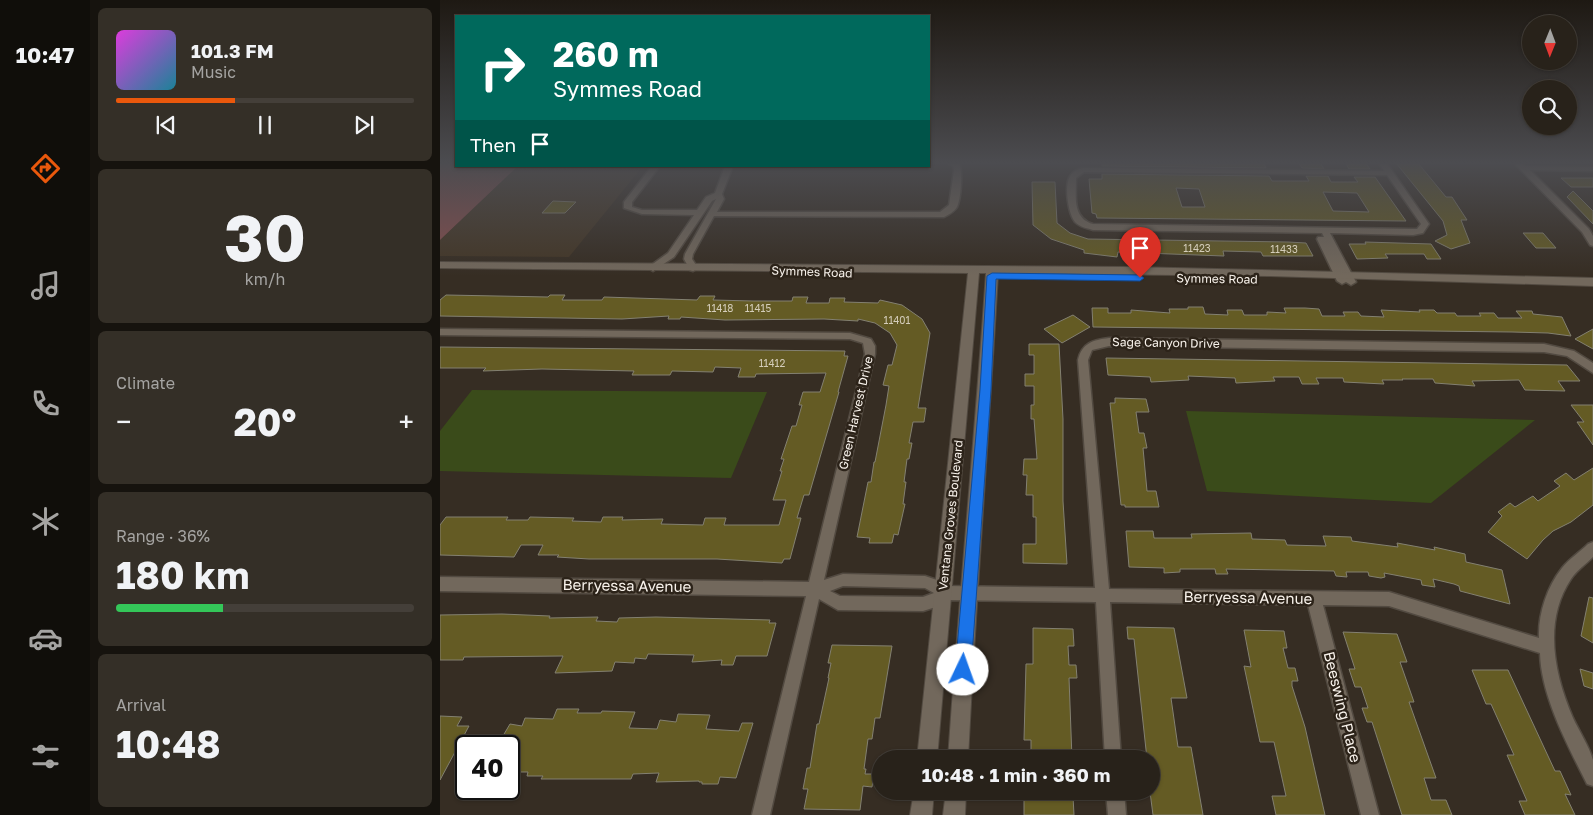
<!DOCTYPE html>
<meta charset="utf-8">
<style>
:root{--surface:#28221a;--page:#342f27;--text:#f1f3f6;--muted:#a5a4a2;--line:#443f39;--accent:#ea580c}
body{margin:0;font-family:"Golos Text",sans-serif;background:var(--page);color:var(--text);height:100vh;display:flex;flex-direction:column;font-size:19px;white-space:nowrap}
*{box-sizing:border-box;margin:0}
p{font-size:16px;color:var(--muted)}
.icon{flex:none;width:28px;height:28px;fill:none;stroke:currentColor;stroke-width:2;stroke-linecap:round;stroke-linejoin:round}
.map{position:relative;flex:1;overflow:hidden}
.details{display:flex;flex-direction:column;gap:8px;padding:8px;background:#16130e;width:350px}
.details>*{flex:none}
.hud{position:absolute;left:15px;top:15px;width:475px;height:152px;border-radius:0px;box-shadow:0 1px 4px #0004,0 0 0 1px var(--line);background:#00695c;color:#fff;overflow:hidden}
.needle{width:32px;rotate:181deg}
.controls{position:absolute;left:1082px;top:15px;display:grid;gap:10px}
.controls a{display:grid;place-items:center;width:55px;height:55px;border-radius:50%;background:var(--surface);box-shadow:0 1px 4px #0004,0 0 0 1px var(--line);font-size:25px}
.speed{position:absolute;left:15px;top:735px;display:flex;gap:10px;font-size:25px;font-weight:700;text-align:center}
.speed>*{display:grid;place-content:center;width:65px;height:65px;border-radius:50%;background:var(--surface);box-shadow:0 1px 4px #0004,0 0 0 1px var(--line);line-height:1}
.speed .limit{border:2px solid #111;border-radius:8px;background:#fff;color:#111}
.pin{position:absolute;display:grid;place-items:center;width:42px;height:42px;color:#fff;margin:-51px -21px;border-radius:50% 50% 50% 0;rotate:-45deg;box-shadow:0 0 5px #0007}
.pin .icon{rotate:45deg}
.me{position:absolute;width:55px;margin:-28px;rotate:3deg;stroke-linejoin:round;filter:drop-shadow(0 0 4px #0008)}
.turn{display:flex;align-items:center;gap:18px;height:105px;padding:0 15px;font-size:22px}
.turn .icon{width:65px;height:65px;stroke-width:2.5}
.turn b{display:block;font-size:35px;line-height:42px}
.then{display:flex;align-items:center;height:48px;padding:0 15px;background:#0003;gap:10px;font-size:19px}
.big{font-size:38px;font-weight:700;line-height:1.1}
.details .widget{flex:1;display:flex;flex-direction:column;justify-content:center;gap:8px;min-width:0;padding:0 18px;border-radius:8px;background:var(--page)}
.details .dial{align-items:center;gap:0}
.dial b{font-size:65px;line-height:1}
.song{display:flex;align-items:center;gap:15px}
.cover{width:60px;height:60px;border-radius:8px;background:linear-gradient(135deg,hsl(300 70% 55%),hsl(190 70% 35%))}
.played{height:5px;border-radius:2px;background:linear-gradient(90deg,var(--accent) 40%,var(--line) 40%)}
.keys{display:flex;justify-content:space-around;direction:ltr}
.heat{display:flex;justify-content:space-between;align-items:center;font-size:28px;direction:ltr}
.charge{height:8px;border-radius:4px;background:linear-gradient(90deg,#34c759 36%,var(--line) 0)}
.trip{position:absolute;left:432px;top:750px;width:288px;height:50px;border-radius:25px;background:var(--surface);box-shadow:0 1px 4px #0004,0 0 0 1px var(--line);font-weight:700;line-height:50px;text-align:center}
main{display:flex;flex:1;min-height:0}
.dock{display:flex;flex-direction:column;width:90px;justify-content:space-around;align-items:center;background:#100e0a;color:var(--muted)}
.dock .icon{width:35px;height:35px}
.dock .current{color:var(--accent)}
.dock b{font-size:22px;color:var(--text)}
.map>svg:first-child{display:block}
</style>
<main>
<nav class="dock">
<b>10:47</b>
<svg class="icon current" aria-label="directions" viewBox="0 0 24 24"><path d="M12 3l9 9-9 9-9-9zM9 14v-3h6M13 9l2 2-2 2"/></svg>
<svg class="icon" aria-label="music" viewBox="0 0 24 24"><path d="M9 18V5l10-2v13"/><circle cx="6" cy="18" r="3"/><circle cx="16" cy="16" r="3"/></svg>
<svg class="icon" aria-label="phone" viewBox="0 0 24 24"><path d="M5 4h4l2 5-3 2q2 4 5 5l2-3 5 2v4C11 20 4 13 5 4z"/></svg>
<svg class="icon" aria-label="climate" viewBox="0 0 24 24"><path d="M12 3v18M4 7l16 10M4 17L20 7"/></svg>
<svg class="icon" aria-label="car" viewBox="0 0 24 24"><path d="M5 17H2v-5l4-1 3-4h7l3 4 3 1v5h-3M9 17h6M6 11h13"/><circle cx="7" cy="17" r="2"/><circle cx="17" cy="17" r="2"/></svg>
<svg class="icon" aria-label="filters" viewBox="0 0 24 24"><path d="M4 7h16M4 17h16"/><circle cx="9" cy="7" r="2"/><circle cx="15" cy="17" r="2"/></svg>
</nav>
<section class="details">
<div class="widget">
<div class="song"><i class="cover"></i><div><b>101.3 FM</b><p>Music</p></div></div>
<div class="played"></div>
<div class="keys"><svg class="icon" aria-label="previous" viewBox="0 0 24 24"><path d="M18 5L8 12l10 7zM5 5v14"/></svg><svg class="icon" aria-label="pause" viewBox="0 0 24 24"><path d="M8 5v14M16 5v14"/></svg><svg class="icon" aria-label="next" viewBox="0 0 24 24"><path d="M6 5l10 7-10 7zM19 5v14"/></svg></div>
</div>
<div class="widget dial"><b>30</b><p>km/h</p></div>
<div class="widget"><p>Climate</p>
<div class="heat"><a>−</a><b class="big">20°</b><a>+</a></div>
</div>
<div class="widget"><p>Range · 36%</p><b class="big">180 km</b><div class="charge"></div></div>
<div class="widget"><p>Arrival</p><b class="big">10:48</b></div>
</section>
<div class="map">
<svg width="1153" height="815" viewBox="0 0 1153 815">
<rect width="100%" height="100%" fill="#362d23"/>
<path fill="#433626" d="M78,166H203L129,257L0,256V240Z"/>
<path fill="#854e4e" d="M0,162H16V166H78L0,240Z"/>
<path fill="#3a4b1a" d="M32,390L327,392L291,478L0,471V431Z
M746,411L1095,420L991,503L767,491Z"/>
<path fill="#645b24" stroke="#838071" fill-rule="evenodd" d="M662,162H823L826,168L662,166Z
M858,162H880L884,169L862,168Z
M905,162H925L930,169H909Z
M956,163H978L1006,197H1012L1027,220H1021L1030,243L1011,249L995,241L1007,235L1003,221Z
M662,174L829,176L832,181H869L866,176H888L891,182H918L914,177H935L966,221L657,218L656,214L652,213L649,179H662ZM736,188L759,189L765,207H742ZM883,192L917,193L929,212L893,211Z
M1121,178H1153V187H1131Z
M592,182H615L617,223L630,233L648,239L848,242L866,243L873,256H823L821,252L783,251L784,256L678,252L677,257L644,253V250L611,239L593,225Z
M1133,191L1153,211V224L1127,197Z
M113,201L136,202L125,213H102Z
M1083,233H1103L1116,248H1096Z
M925,242L991,244L1001,259H987L984,254H945L948,258L917,259L909,244H926Z
M6,295L108,297L110,295H125L122,300H162L164,297L257,300L260,296H275L273,300L313,301H352L353,297H368L366,303H389L390,298H405L404,302L438,303L440,300L462,305L482,319L490,333L478,408H486L484,422H473L469,443H472L469,459H467L464,482H466L463,504H465L458,535L454,534L452,543H429L430,538L417,537L428,482H431L434,462H435L446,405L449,386L443,385L448,365H452L457,345L450,333L435,323L418,319V321L384,319L285,320L241,317L240,319H228L229,316L182,319L0,316V300Z
M748,307H763L765,314L788,315L787,310H802L804,315H827V312L846,313L844,308H865L879,309L882,316H905L903,312H918L921,316L944,317L941,310L980,312L979,310H994L997,313H1015L1017,316H1041L1039,313H1054L1058,318H1082L1076,311H1092L1093,314L1122,317L1131,336L1108,333L1072,332L653,327L652,308H668V313H691V310L730,313L729,309H748Z
M633,315L650,327L622,343L604,329Z
M1153,329V349L1135,339Z
M589,344H619L623,419V501L627,564L583,563V544H596V517H593V495H586L587,475H583L584,459H597L594,419H591V405H594V386H585V374H594V355H589Z
M0,347L405,351L404,356H408L398,392H399L369,495H364L357,518H361L350,559H344L342,563L277,559H149L117,557L119,555H98L103,545H81L74,557L0,555V525L6,517H68L66,520H88L90,517L134,518L132,521L161,522L163,517H183L182,520L223,519L221,524L263,525L265,518H286L284,525H339L346,500H333L342,471H340L344,459H341L352,426H356L362,405H359L363,392H380L386,373L316,374L315,377H298L301,368L275,367L273,372L232,371L230,375H192L194,371L102,369L43,371L46,368H0Z
M666,358L1127,365L1140,381H1118L1125,391L1085,390L1079,380L1032,381L1035,386L995,383L993,379H962L963,380H942L944,384L904,382L903,378H876L879,384H862L859,377H833L835,381L796,383L795,378L748,376L749,380L711,382L710,377L668,375Z
M675,398L706,399L709,412H696L699,433H704L707,448H703L707,491H716L719,507H685V505H681L670,403H675Z
M1131,405H1153V445L1137,422H1144Z
M1153,468V505L1131,522L1113,531L1103,540L1087,559L1048,532L1062,516L1058,512L1070,503L1075,507L1093,496L1098,501L1120,486L1114,481L1126,473L1134,480Z
M686,531H713L714,538H752L751,534L811,533L812,539L845,540L847,545L886,546L883,536L911,537L912,541L958,547L957,543L995,550L994,547L1025,554L1026,562L1062,570L1070,604L1020,591L1019,586L1014,584L993,579L995,587L982,585L981,580L944,573L945,577L941,578L929,576L928,572H906L907,577L896,576L894,571L786,569L788,574H776L775,569H740V572L724,573V568L689,567Z
M1149,597L1153,598V643L1141,636Z
M62,614L110,616L109,618L158,617L156,621L177,622L179,618L216,617L330,620L329,623H336L327,656H296L293,665H281L282,660L252,662L254,655L208,654L206,659L195,658L194,663L175,662L172,671L115,673L123,656L24,657L23,660H0V615Z
M687,627L734,628L747,698H731L738,747H751L763,815H713L710,792L711,759H707L694,639H688Z
M593,628L633,629L634,646H628L629,665H636L637,678H629L632,759H591V740H584L586,664H593Z
M804,630L844,631L847,648H843L848,668H855L858,681H852V686L865,727L885,815H836L832,796H846L834,742H820L804,666L811,667Z
M903,632L957,634L967,662H960L974,702H969L996,778H984L991,800H1006L1012,815H962L932,722H927L922,708H928L921,687H915L909,669H915Z
M392,645L452,646L440,718H435L432,739H428L424,769H426L425,774H434L432,787L423,786L420,810L364,809L368,789H363L367,768H370L377,724H379L389,678H388L391,663H388Z
M1140,669L1153,673V689L1144,686Z
M1032,670H1068L1115,771H1120L1131,795L1125,794L1135,815H1085L1079,801H1087L1067,755H1074L1051,704H1046Z
M117,709H139L137,713H161L162,711L195,712L189,728L217,729L220,720L236,722L238,714L270,715L266,729L299,731L302,723H313L296,778L280,777L278,784H262V782H259V781L216,782L219,773L193,774L191,779H101L103,776H87L88,772H69V746H57L70,724L82,726L85,718L113,719Z
M0,716L22,717L17,726H29L0,780Z
M584,795L633,796L634,815H584Z"/>
<g fill="none" stroke-linecap="round" stroke-linejoin="round">
<g stroke="#524a41" stroke-width="3">
<path id="minor" d="M506,162L519,163C523,171 521,199 517,207C514,212 508,215 504,217L274,216L253,254L252,259L258,268L253,271L250,270L244,259L245,254L276,199L272,201L234,257L213,271L208,268L210,266L228,253L254,215L202,214L184,208V202L212,166H220L192,202V207L202,210H257L266,197L275,193L285,166H293L282,194L284,199L277,212H500L509,205L514,170L513,166Z
M938,162H946L989,224L983,233L973,235L890,233L916,282L911,285L906,282L902,284L897,281L877,239L878,237H884L882,233L653,230C646,228 640,227 635,222C628,214 624,185 630,176C633,171 638,169 643,168L944,171ZM644,172L947,175L981,224L977,229H973L653,224C632,218 636,196 636,178Z
M1073,162H1081L1085,166L1153,167V171L1090,170L1149,229L1153,236V246L1150,245L1142,232Z
M0,329L410,333L431,339L435,346V354L384,580L403,574L485,576L503,582L507,586L655,588L638,360C642,343 653,340 669,338L1104,344L1134,351L1153,363V373L1127,356L1104,352L669,346L652,350L648,360L669,589L949,592L1099,638C1098,614 1107,587 1122,568C1129,559 1140,552 1148,544L1153,542V557C1146,564 1137,570 1131,579C1103,621 1114,674 1133,718C1139,731 1149,746 1153,760C1153,767 1153,778 1153,786L1147,784C1128,746 1101,696 1100,653L949,606L883,605L939,815H921L868,605L670,602L681,759H665L656,602L507,600L502,605L483,611L398,610L379,599L330,815H312L366,596L0,591V577L369,582L425,354L423,343L410,339L0,335ZM403,586L485,588L494,593L483,597L400,596L390,591Z
M666,791H684L686,815H668Z"/>
</g>
<g stroke="#524a41" stroke-width="2">
<path id="tertiary" d="M0,262L691,267L1153,278V286L829,276L558,273C549,435 536,597 528,759H508C519,597 535,435 546,273H539L497,759H477L528,273L0,268Z
M474,791H494L492,815H470Z
M506,791H526L525,815H503Z"/>
</g>
<use href="#minor" fill="#72685c" fill-rule="evenodd"/>
<use href="#tertiary" fill="#72685c" fill-rule="evenodd"/>
</g>
<linearGradient id="sky" x2="0" y2="1"><stop stop-color="#1e1913"/><stop offset="0.59" stop-color="#4c4c50"/><stop offset="1" stop-color="#4c4c50" stop-opacity="0"/></linearGradient>
<rect width="1153" height="276" fill="url(#sky)"/>
<path fill="#1a73e8" stroke="#114b97" d="M552,273L700,275L704,278L700,281L556,279L551,390L531,670L528,675L523,677L518,675L515,670L540,390L547,276Z"/>
<g text-anchor="middle" stroke-width="5" stroke-linejoin="round" paint-order="stroke">
<g font-size="10" fill="#d4cdba">
<text x="757" y="252">11423</text>
<text x="844" y="253">11433</text>
<text x="280" y="312">11418</text>
<text x="318" y="312">11415</text>
<text x="457" y="324">11401</text>
<text x="332" y="367">11412</text>
</g>
<g font-size="12" fill="#f9f3ec" stroke="#2c2319">
<text transform="translate(372 272) rotate(2)" y="4">Symmes Road</text>
<text transform="translate(777 279) rotate(1)" y="4">Symmes Road</text>
<text transform="translate(726 343) rotate(1)" y="4">Sage Canyon Drive</text>
<text transform="translate(416 413) rotate(-77)" y="4">Green Harvest Drive</text>
<text transform="translate(511 515) rotate(-84)" y="4">Ventana Groves Boulevard</text>
</g>
<g font-size="15" fill="#f9f3ec" stroke="#2c2319">
<text transform="translate(187 586) rotate(1)" y="5">Berryessa Avenue</text>
<text transform="translate(808 598) rotate(1)" y="5">Berryessa Avenue</text>
<text transform="translate(902 707) rotate(76)" y="5">Beeswing Place</text>
</g>
</g>
</svg>
<div class="controls">
<a><svg class="needle" viewBox="-14 -14 28 28"><path d="M0-13l5 13h-10z" fill="#e53935"/><path d="M0 13l5-13h-10z" fill="#a5a4a2"/></svg></a>
<a><svg class="icon" aria-label="search" viewBox="0 0 24 24"><circle cx="10" cy="10" r="6"/><path d="M15 15l6 6"/></svg></a>
</div>
<div class="speed"><div class="limit">40</div></div>
<div class="pin" style="left:700px;top:278px;background:#d93025"><svg class="icon" aria-label="arrive" viewBox="0 0 24 24"><path d="M6 21V4h12l-3 4 3 4H6"/></svg></div>
<svg class="me" style="left:523px;top:670px" viewBox="-20 -20 40 40"><circle r="19" fill="#fff"/><path d="M0-13L10 11 0 6-10 11z" fill="#1a73e8"/></svg>
<div class="trip">10:48 · 1 min · 360 m</div>
<div class="hud">
<div class="turn"><svg class="icon" aria-label="right" viewBox="0 0 24 24"><path d="M7 20v-9h11M14 6l5 5-5 5"/></svg><div><b>260 m</b>Symmes Road</div></div>
<div class="then">Then<svg class="icon" aria-label="arrive" viewBox="0 0 24 24"><path d="M6 21V4h12l-3 4 3 4H6"/></svg></div>
</div>
</div>
</main>
